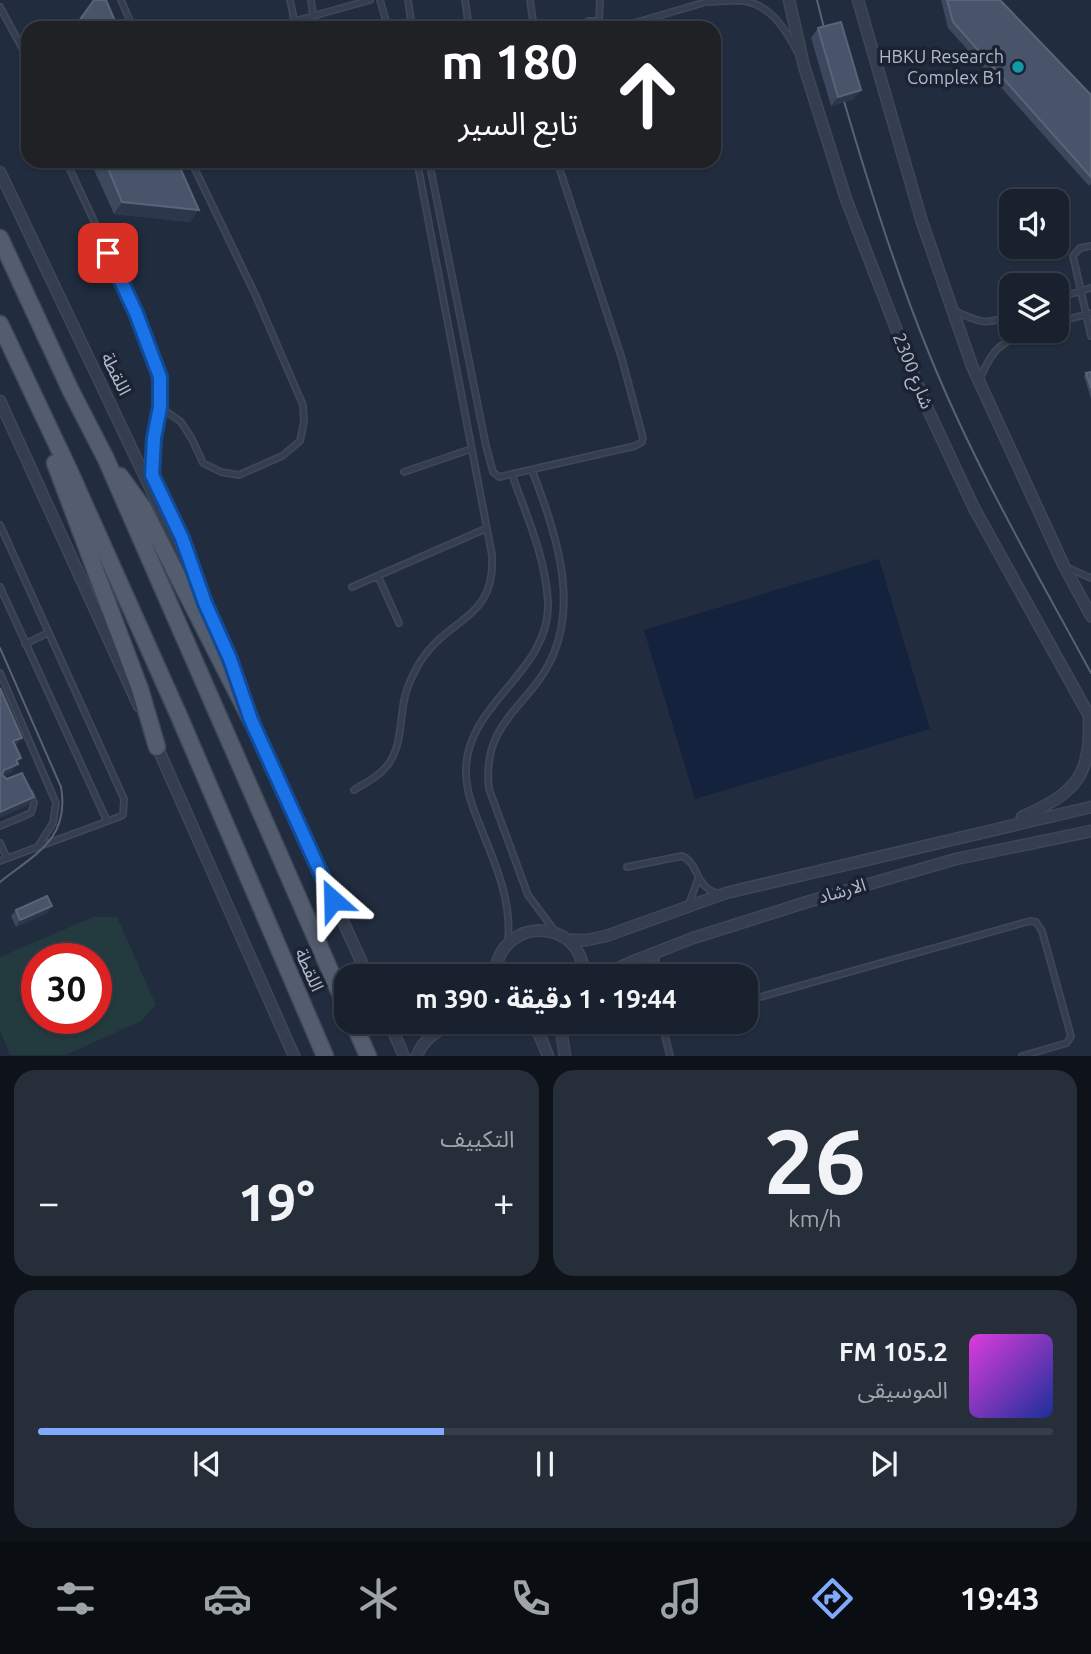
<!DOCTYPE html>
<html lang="ar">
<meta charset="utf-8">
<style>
:root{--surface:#19212e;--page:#262e3a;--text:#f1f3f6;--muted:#9fa3aa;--line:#373e4a;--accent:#81aaff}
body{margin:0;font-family:Ubuntu,"Noto Sans Arabic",sans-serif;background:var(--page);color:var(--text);direction:rtl;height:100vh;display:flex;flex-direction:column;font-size:26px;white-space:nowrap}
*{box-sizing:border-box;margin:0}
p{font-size:23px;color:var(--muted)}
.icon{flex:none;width:38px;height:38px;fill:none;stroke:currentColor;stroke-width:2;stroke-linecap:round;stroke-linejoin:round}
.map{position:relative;height:1056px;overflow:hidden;direction:ltr}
.sheet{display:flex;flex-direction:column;gap:14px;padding:14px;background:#0e1219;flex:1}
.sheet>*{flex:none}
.banner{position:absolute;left:21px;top:21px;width:700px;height:147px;border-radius:21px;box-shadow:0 2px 5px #0004,0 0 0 2px var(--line);direction:rtl;background:#202124;color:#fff;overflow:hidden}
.buttons{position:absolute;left:999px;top:189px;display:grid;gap:14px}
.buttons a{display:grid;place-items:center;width:70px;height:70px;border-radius:14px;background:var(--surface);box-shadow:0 2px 5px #0004,0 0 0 2px var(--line);font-size:35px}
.speed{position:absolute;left:21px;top:943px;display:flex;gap:14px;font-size:35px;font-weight:700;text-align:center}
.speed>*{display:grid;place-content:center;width:91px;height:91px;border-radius:50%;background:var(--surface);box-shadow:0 2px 5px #0004,0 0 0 2px var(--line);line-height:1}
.speed .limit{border:10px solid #d22;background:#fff;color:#111}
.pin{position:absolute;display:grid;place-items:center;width:60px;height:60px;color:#fff;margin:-30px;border-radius:14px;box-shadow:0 4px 10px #0006}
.me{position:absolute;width:77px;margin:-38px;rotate:335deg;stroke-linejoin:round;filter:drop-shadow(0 0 5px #0008)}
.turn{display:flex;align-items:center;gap:24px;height:147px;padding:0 28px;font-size:32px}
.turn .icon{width:91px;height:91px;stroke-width:2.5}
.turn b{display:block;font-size:49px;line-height:60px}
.big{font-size:52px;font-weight:700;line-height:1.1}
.sheet .tile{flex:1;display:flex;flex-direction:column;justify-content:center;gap:10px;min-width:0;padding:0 24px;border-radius:21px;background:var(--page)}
.sheet .dial{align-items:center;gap:0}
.dial b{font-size:91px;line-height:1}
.song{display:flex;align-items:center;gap:21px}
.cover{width:84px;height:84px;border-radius:10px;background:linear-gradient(135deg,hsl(300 70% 55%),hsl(230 70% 35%))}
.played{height:7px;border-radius:4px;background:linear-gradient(90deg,var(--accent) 40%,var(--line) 40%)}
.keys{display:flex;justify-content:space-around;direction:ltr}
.heat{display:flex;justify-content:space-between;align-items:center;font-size:38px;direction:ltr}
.sheet .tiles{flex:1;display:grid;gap:14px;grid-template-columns:1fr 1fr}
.tile:last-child{grid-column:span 2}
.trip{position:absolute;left:334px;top:964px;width:424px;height:70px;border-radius:21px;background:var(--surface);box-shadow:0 2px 5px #0004,0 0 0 2px var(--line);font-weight:700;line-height:70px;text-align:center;direction:rtl}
.dock{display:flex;height:112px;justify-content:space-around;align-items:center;background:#0a0d12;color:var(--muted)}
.dock .icon{width:49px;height:49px}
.dock .on{color:var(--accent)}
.dock b{font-size:32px;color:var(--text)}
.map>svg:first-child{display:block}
</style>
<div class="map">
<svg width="1091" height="1056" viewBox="0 0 1091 1056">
<rect width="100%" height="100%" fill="#212c3e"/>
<path fill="#233a3f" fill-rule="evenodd" d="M93,917H117L156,1005L141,1021L66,1055H10L0,1030V957ZM37,959H96V1018H37Z"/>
<path fill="#14223d" d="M879,559L930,729L695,799L644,630Z"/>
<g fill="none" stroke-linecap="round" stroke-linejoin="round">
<g stroke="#3e4757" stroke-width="8">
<path id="service" d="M121,0L133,28
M290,0L294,19L299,20L370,0
M311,0L313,16
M380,0L388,28
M408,0L412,28
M465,0L469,28
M530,0L534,28
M710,2C721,1 733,0 744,1C771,5 786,30 798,53
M0,7L28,59
M599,22L600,0
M580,28L588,21H594L604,28
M617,28L713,0
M66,161L137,313L160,377V407L154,438L152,475L194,568
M429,161L486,446L493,472L499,477L635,446L642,442L643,438L622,359L557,161
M1091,246L1080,248L1073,256L1091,336
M1057,298L1091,288
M953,310C978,322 985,326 1012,315
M1057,322L1091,313
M980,379C993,347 1000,343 1032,331
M160,407L181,422L192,439L203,463L221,472L239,475L282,456L300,441L304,422L303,405L255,294L191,161
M532,470C553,526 578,594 554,653C532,707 481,719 489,789L528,895L554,930
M404,472L471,449
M0,525L124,799L123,815L116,818L0,861
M1066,567L1091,578
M378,576L399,623
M0,587L107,821
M352,587L485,529
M25,644L48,633
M0,673L56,803L53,823L39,845
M354,790C365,783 377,778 385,768C403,749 399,720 405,696C408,685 414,672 420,662C449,616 496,620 492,555L417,161
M0,826L31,813L34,803L30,793
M0,843L7,858
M627,867L682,856C700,864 693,885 718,894
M689,904L698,879
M508,941C512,898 494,862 479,823C472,806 466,790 466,771C466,702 550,673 548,603C546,559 527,516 512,475
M634,962L647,976
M653,976L657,953
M746,1001L1030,921L1036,922L1042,931L1071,1036L1067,1043L1022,1056
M670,1056L662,1024L671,1022"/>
</g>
<g stroke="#3e4757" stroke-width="13">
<path id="minor" d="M789,0L804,66L846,199L924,401L974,508L1091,719
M858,0L922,222L972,366L1064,566L1091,616
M0,172L205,603L237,678
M0,401L139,706
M249,716L368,976
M155,742L294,1056
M1022,817C1076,792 1091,778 1089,715
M569,940H587L606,936L726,893L1091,807
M495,976C498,915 583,916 584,976
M601,976L634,961L693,938L807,902L956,859L1091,831
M389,1022L404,1056
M530,1022L540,1036L548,1056
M417,1056C424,1037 439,1030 455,1022
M565,1056L562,1036L565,1022"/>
</g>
<g stroke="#3e4757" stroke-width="19">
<path id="primary" d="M0,238L70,389L106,459L346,1007
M0,324L69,470L179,716L325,1056
M55,463L140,689L157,747
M120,476L143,508L251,720
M353,1022L368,1056"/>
</g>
<use href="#service" stroke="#353e4e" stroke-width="4.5"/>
<use href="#minor" stroke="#353e4e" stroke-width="10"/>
<use href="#primary" stroke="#535d6e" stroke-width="16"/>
<path stroke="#576276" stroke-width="2" d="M817,0L828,44
M839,84C865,174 893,265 928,351C973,463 1034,568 1091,673
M0,648L61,787C70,839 35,854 0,882"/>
</g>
<path fill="#3c485d" d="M941,0H1000L1091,95V184L1089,186L948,28Z
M818,28L854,99L831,106L811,38Z
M90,161H177L190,222L114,214Z
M1091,372V399L1084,376L1086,373Z
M16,910L47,913L16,927L11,916Z"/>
<path fill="#2c374c" d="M861,90L854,99L831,106L838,97Z
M122,202L199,210L190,222L114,214Z
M22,738L15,747L13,741Z
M21,758L11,773L0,778L4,770L16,760Z
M34,797L27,806L0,818V812Z
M52,906L47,913L16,927L20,920Z"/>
<path fill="#485469" stroke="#596478" stroke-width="2" d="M94,0H106L118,28H74Z
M947,0H1000L1091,95V177L953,22Z
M841,22L861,90L838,97L818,28Z
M105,161H177L199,210L122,202Z
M1091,372V388L1086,373Z
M0,688L22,738L13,741L21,758L16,760L18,764L4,770L2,775L7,779L22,773L34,797L0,812Z
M47,896L52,906L20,920L16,910Z"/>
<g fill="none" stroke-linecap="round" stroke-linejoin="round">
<g stroke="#114b97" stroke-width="18">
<path id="route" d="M108,253L136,313L160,377V407L154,438L152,475L182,538L205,603L230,659L251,720L333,900"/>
</g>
<use href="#route" stroke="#1a73e8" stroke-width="12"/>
</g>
<circle fill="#0f9aa8" stroke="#1b2333" stroke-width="2.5" cx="1018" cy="67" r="7"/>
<g text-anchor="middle" stroke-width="7" stroke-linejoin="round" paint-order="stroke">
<g font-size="18" fill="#b1b9ca" stroke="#1b2333" text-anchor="end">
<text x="1004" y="63">HBKU Research<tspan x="1004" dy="21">Complex B1</tspan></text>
</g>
<g font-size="18" fill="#b1b9ca" stroke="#1b2333">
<text transform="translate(913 371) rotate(68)" y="6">شارع 2300</text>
<text transform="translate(116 374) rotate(64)" y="6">اللقطة</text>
<text transform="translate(842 891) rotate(-16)" y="6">الارشاد</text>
<text transform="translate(309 970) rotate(66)" y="6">اللقطة</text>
</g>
</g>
</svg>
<div class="buttons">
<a><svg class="icon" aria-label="sound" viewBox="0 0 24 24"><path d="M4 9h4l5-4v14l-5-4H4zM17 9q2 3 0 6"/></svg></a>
<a><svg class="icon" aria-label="layers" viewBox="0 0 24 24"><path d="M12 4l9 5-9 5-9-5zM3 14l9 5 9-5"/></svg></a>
</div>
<div class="speed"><div class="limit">30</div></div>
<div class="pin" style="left:108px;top:253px;background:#d93025"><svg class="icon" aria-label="arrive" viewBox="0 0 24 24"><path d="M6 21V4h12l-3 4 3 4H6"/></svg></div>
<svg class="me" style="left:333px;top:900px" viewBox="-20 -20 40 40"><path d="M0-17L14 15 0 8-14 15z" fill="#1a73e8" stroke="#fff" stroke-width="4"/></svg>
<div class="trip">19:44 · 1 دقيقة · 390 m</div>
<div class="banner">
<div class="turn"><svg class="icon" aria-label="ahead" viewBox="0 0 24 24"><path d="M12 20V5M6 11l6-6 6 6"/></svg><div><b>180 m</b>تابع السير</div></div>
</div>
</div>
<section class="sheet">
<div class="tiles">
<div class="tile dial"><b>26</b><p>km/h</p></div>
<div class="tile"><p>التكييف</p>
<div class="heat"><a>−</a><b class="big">19°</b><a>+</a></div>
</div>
<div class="tile">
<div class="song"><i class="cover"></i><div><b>105.2 FM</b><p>الموسيقى</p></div></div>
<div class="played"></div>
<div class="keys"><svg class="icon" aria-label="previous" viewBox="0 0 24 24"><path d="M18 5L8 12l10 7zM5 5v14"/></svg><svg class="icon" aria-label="pause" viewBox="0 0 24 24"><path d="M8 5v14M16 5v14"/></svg><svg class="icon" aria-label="next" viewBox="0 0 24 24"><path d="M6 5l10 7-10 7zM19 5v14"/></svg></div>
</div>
</div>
</section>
<nav class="dock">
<b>19:43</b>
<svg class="icon on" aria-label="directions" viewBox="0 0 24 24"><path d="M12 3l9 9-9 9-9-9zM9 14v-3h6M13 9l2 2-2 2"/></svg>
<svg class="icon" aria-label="music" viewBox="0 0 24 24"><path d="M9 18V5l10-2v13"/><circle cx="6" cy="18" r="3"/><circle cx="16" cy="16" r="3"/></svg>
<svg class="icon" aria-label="phone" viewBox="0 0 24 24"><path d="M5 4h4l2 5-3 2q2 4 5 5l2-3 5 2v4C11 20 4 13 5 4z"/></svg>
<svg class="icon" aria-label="climate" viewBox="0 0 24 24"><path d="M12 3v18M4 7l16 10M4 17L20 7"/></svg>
<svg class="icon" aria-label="car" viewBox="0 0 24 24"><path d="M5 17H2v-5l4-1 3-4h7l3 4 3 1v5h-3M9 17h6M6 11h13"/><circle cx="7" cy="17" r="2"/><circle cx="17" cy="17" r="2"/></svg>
<svg class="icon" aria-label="filters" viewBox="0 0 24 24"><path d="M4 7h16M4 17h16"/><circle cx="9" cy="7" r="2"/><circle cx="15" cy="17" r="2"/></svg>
</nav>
